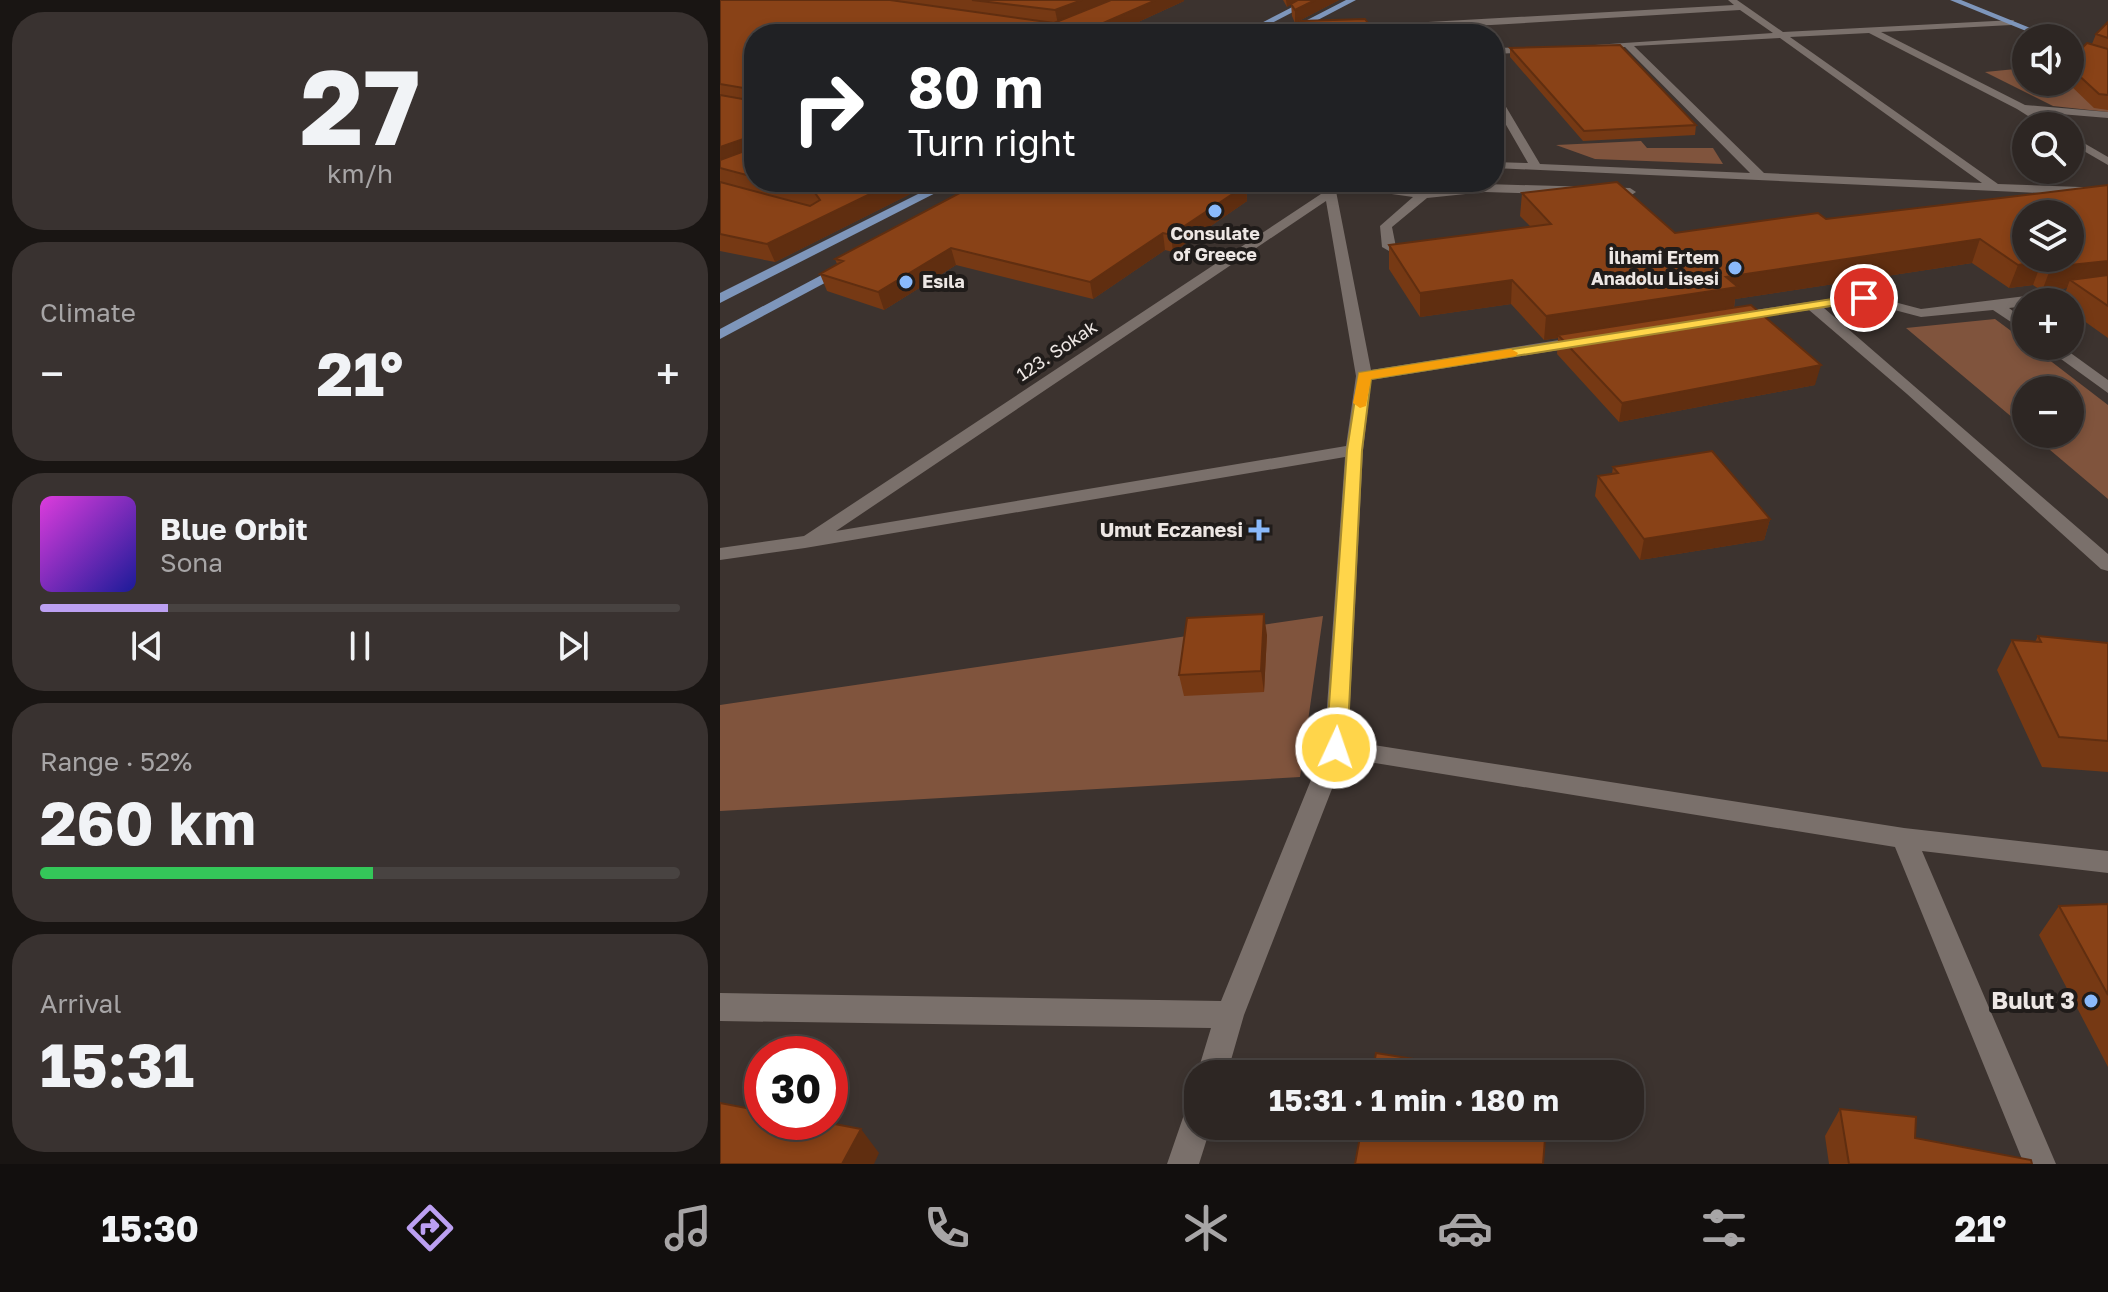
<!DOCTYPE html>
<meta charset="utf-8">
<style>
:root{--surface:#2d2623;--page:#393230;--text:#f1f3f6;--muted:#a7a5a6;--line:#484341;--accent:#bca0f2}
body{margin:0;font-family:"Golos Text",sans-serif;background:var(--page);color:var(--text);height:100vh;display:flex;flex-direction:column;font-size:30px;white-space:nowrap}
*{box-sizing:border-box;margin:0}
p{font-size:26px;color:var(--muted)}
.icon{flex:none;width:44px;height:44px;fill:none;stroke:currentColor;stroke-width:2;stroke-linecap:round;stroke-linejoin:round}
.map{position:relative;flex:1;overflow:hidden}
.details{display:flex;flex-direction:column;gap:12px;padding:12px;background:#191513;width:720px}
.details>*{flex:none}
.hud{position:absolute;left:24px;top:24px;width:760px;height:168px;border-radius:32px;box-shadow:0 4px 12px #0003,0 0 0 2px var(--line);background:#202124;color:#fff;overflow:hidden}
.buttons{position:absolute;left:1292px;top:24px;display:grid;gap:16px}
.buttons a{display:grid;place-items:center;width:72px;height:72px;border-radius:50%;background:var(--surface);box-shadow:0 4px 12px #0003,0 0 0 2px var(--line);font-size:40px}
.speed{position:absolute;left:24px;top:1036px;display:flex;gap:16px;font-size:40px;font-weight:700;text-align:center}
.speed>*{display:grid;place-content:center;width:104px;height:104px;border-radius:50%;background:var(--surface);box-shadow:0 4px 12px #0003,0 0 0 2px var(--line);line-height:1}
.speed .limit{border:12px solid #d22;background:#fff;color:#111}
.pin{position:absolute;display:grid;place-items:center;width:68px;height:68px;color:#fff;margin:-34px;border:4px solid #fff;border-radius:50%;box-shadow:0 2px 8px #0007}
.me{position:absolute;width:88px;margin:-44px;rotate:3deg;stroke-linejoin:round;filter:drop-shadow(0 0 6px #0008)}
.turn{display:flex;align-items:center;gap:28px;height:168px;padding:0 32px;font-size:36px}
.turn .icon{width:104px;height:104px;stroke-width:2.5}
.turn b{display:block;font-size:56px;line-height:68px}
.big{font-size:60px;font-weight:700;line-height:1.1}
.details .tile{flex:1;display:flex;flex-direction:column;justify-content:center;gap:12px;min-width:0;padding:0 28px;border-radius:32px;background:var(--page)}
.details .dial{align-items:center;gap:0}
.dial b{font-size:104px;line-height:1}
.song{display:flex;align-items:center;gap:24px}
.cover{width:96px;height:96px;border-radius:12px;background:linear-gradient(135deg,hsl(300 70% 55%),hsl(240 70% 35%))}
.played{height:8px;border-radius:4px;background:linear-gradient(90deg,var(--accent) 20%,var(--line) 20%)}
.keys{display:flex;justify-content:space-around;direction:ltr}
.heat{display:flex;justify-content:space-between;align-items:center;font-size:44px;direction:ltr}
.charge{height:12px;border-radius:6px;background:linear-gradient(90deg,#34c759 52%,var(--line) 0)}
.trip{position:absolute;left:464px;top:1060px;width:460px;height:80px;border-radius:32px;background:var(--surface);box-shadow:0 4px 12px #0003,0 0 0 2px var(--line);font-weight:700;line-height:80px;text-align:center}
.tabs{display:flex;height:128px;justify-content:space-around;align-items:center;background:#120f0e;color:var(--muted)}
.tabs .icon{width:56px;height:56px}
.tabs .current{color:var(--accent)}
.tabs b{font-size:36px;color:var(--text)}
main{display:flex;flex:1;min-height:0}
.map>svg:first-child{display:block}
</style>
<main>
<section class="details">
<div class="tile dial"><b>27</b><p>km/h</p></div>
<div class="tile"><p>Climate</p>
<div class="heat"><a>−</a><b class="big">21°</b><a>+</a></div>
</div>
<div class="tile">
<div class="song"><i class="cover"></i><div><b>Blue Orbit</b><p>Sona</p></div></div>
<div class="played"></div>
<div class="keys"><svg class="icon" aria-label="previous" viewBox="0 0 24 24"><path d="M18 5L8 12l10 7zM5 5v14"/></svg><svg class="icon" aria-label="pause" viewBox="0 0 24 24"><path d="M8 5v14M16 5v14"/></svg><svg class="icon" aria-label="next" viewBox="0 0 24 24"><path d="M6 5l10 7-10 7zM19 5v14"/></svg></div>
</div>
<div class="tile"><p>Range · 52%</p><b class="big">260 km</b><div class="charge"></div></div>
<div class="tile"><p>Arrival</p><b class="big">15:31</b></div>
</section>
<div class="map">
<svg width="1388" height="1164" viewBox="0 0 1388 1164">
<rect width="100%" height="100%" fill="#3c332f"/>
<path fill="#80543d" d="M1306,68V82H1349L1388,90V112L1333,106L1265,72Z
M921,141L927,148H993L1003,164L875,159L836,145Z
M1275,319L1306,342V346H1311L1388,405V499L1311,434H1350V390H1306V429L1186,328Z
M603,616L580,777L0,811V705Z"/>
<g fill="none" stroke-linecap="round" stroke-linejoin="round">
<path fill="#7a706b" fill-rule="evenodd" d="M1008,0H1017L1063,32L1294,20L1291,25L1161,32L1305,105L1388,112V118L1316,112L1336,126H1324L1297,109L1149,33L1070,37L1278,184L1388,188V196L774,168V162L808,163L774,104V92L779,95L820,164L1030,173L905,47L850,50L845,47L1053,33L1020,10L771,25L623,30L619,27L1014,5ZM1060,38L1262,183L1044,173L914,46Z
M821,47L818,52L774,54V48Z
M1350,135L1388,157V165L1350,143Z
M602,182H634L704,191L765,184L910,188L916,192L910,196L765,192L707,198L672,227L676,247L669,251L662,247L660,226L693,197L615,186L651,370L864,336L872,341L864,346L651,380L643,450L628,741L1184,828L1388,851V873L1202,851L1336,1164H1304L1175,847L624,758L524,1015L507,1074H478V1076L477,1074L491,1028L0,1021V993L501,1001L604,748L625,457L85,548L0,560V548L84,536L604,192ZM606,201L636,376L626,446L116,531Z
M1388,286V294L1336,302H1306V306L1289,308L1306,321V332L1273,310L1201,317L1144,302L1104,308L1388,554V571L1381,569L1187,394L1089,310L1014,321L1007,317L1014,313L1144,294L1201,309Z
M1323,346H1341L1388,380V393Z
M478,1102V1126H491L479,1164H447L467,1106Z"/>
<path fill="#7e96bb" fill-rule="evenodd" d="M586,0H596L531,34H520Z
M626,0H636L571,34H560Z
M1230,0H1241L1335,38H1323Z
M1350,42L1388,55V61L1350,48Z
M222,182H237L0,303V293Z
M126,262L133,266L131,269L0,339V329Z"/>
</g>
<path fill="#763914" d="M0,0H464V1L392,34H34V182H194L196,191L55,262L0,251Z
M563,0H619L575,23L572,16L571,4L567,7Z
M1388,22V110L1374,108L1349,84L1332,86L1333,82H1350V60L1372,44L1376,34Z
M790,48L976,125L975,135L863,141L790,57Z
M526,185L527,201L453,252L445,250L373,299L236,265L164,310L107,291L100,274L117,264L115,259L259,190Z
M1388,185V338L1350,311V302H1341L1347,288L1322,291L1313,285L1289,288L1252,263L1015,299L1014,308L1095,385L899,422L837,354L838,338L824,340L791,304L700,317L669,269V245L811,227L800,216L802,193L955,233L1106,219Z
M893,467L1050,519L1044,540L920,560L875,496L878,476L892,474Z
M547,635L544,692L464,696L459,675Z
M1318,636L1388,643V772L1322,767L1277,670L1292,640L1315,642Z
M1388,904V1067L1319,935L1339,906Z
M1120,1109L1195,1138L1312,1164H1109L1105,1136Z"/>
<path fill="#602e10" d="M362,0H399L338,24L335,10Z
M436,0H464V1L392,34H358Z
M566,0H579L567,7Z
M595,0H619L575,23V10Z
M1333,82H1350L1349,84L1332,86Z
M26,138L33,154L0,167V147Z
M175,182H194L196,191L55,262L47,244Z
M505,182H530L526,185L527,201L453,252L451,235Z
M443,233L445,250L373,299L370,282Z
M1260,239L1252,263L1015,299L1013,311L838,335V338L824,340L826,316L1006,277Z
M231,248L236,265L164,310L158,292Z
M1322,261L1313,285L1289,288L1298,265Z
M1388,261V284L1350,280L1347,288L1322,291L1331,267Z
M792,280L791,304L700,317V293Z
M1101,365L1095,385L899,422L902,403Z
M1050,519L1044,540L920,560L924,539Z
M544,614L547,635L544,692L541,671Z
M141,1129L159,1153L154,1164H122Z"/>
<path fill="#894217" stroke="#602e10" stroke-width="2" fill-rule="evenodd" d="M0,0H170L334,23L391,0H436L358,34H34V177L0,168V160L30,149L31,140L26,138L0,147V95L28,100L31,97L30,89L0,84Z
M252,0H362L335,10Z
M578,0H595L575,10L571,4Z
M645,19L656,34H556L581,21Z
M1388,22V38L1376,34Z
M1367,43L1388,49V95L1379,94L1354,71H1350V60Z
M900,45L976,125L864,131L790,48Z
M0,182L90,206L100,200L95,193L52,182H175L47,244L0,234Z
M276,182H507L526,185L451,235L443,233L370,282L231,248L158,292L100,274L123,261L115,259L249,188L259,190Z
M897,182L955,233L1098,213L1106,219L1388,185V261L1331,267L1322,261L1298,265L1260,239L1006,277L1018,287L826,316L792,280L700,293L669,245L831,224L802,193ZM1306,214H1350V258H1306Z
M1388,275V306L1350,280Z
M1031,305L1101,365L902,403L838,335Z
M992,451L1050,519L924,539L878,476L898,473L893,467Z
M544,614L541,671L459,675L467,618Z
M1318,636L1388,643V741L1339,737L1292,640L1321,642Z
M1388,904V995L1339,906Z
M656,1053L788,1074H652Z
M0,1103L42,1111V1122H104L141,1129L122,1164H0Z
M1120,1109L1196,1117L1195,1138L1311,1160L1312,1164H1129Z
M642,1126H826L823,1164H635Z"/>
<path fill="#ffd54a" stroke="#a68a30" stroke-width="2" d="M1144,294L1150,298L1148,300L651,379L642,450L627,748L624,754H609L606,748L627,450L639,373Z"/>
<path fill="#f59e0b" d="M791,349L798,353L796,356L651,379L646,406L640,408L633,403L639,373Z"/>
<g fill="#8abafc" stroke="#201c1a" stroke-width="3">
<circle cx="495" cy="211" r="8"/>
<circle cx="1015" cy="268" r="8"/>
<circle cx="186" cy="282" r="8"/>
<path d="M535 518h8v8h8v8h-8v8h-8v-8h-8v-8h8z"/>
<circle cx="1371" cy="1001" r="8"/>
</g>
<g text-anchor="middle" stroke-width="8" stroke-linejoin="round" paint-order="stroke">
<g font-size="18" font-weight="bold" fill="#ede7e4" stroke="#201c1a">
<text x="495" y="240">Consulate<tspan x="495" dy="21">of Greece</tspan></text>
<text x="999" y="264" text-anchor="end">İlhami Ertem<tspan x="999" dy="21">Anadolu Lisesi</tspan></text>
<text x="202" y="288" text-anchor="start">Esıla</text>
</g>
<g font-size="18" fill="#ede7e4" stroke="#201c1a">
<text transform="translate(337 351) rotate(-34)" y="6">123. Sokak</text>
</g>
<g font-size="20" font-weight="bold" fill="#ede7e4" stroke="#201c1a" text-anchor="end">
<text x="523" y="537">Umut Eczanesi</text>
</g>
<g font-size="24" font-weight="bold" fill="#ede7e4" stroke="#201c1a" text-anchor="end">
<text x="1355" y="1009">Bulut 3</text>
</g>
</g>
</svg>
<div class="buttons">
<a><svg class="icon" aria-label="sound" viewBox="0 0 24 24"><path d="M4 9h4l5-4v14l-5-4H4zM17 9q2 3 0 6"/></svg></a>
<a><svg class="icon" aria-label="search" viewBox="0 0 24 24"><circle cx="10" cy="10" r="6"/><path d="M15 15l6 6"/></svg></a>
<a><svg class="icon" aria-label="layers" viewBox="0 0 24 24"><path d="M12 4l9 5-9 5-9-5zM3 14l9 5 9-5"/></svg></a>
<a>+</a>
<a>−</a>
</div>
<div class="speed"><div class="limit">30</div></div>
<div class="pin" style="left:1144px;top:298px;background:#d93025"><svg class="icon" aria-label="arrive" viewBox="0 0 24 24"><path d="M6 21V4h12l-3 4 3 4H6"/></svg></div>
<svg class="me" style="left:616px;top:748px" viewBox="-20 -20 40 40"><circle r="17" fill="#ffd54a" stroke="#fff" stroke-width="3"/><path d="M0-11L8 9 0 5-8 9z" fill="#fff"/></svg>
<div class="trip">15:31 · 1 min · 180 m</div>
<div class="hud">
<div class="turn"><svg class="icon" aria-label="right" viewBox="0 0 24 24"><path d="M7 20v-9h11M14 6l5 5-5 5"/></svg><div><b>80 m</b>Turn right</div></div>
</div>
</div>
</main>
<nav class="tabs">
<b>15:30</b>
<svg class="icon current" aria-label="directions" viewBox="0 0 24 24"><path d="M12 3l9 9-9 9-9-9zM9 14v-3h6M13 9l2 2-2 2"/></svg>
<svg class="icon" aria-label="music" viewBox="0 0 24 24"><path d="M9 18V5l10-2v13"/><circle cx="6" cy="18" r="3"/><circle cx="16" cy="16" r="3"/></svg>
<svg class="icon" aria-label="phone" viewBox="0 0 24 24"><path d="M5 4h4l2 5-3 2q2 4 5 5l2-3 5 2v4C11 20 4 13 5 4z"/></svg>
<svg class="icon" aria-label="climate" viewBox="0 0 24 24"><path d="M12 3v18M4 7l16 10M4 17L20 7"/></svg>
<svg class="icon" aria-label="car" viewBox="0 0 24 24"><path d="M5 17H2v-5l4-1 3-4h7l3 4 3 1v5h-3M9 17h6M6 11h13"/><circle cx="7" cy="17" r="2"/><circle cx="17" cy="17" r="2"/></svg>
<svg class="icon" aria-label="filters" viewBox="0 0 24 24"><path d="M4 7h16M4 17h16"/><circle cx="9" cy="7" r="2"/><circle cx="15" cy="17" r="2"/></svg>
<b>21°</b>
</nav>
